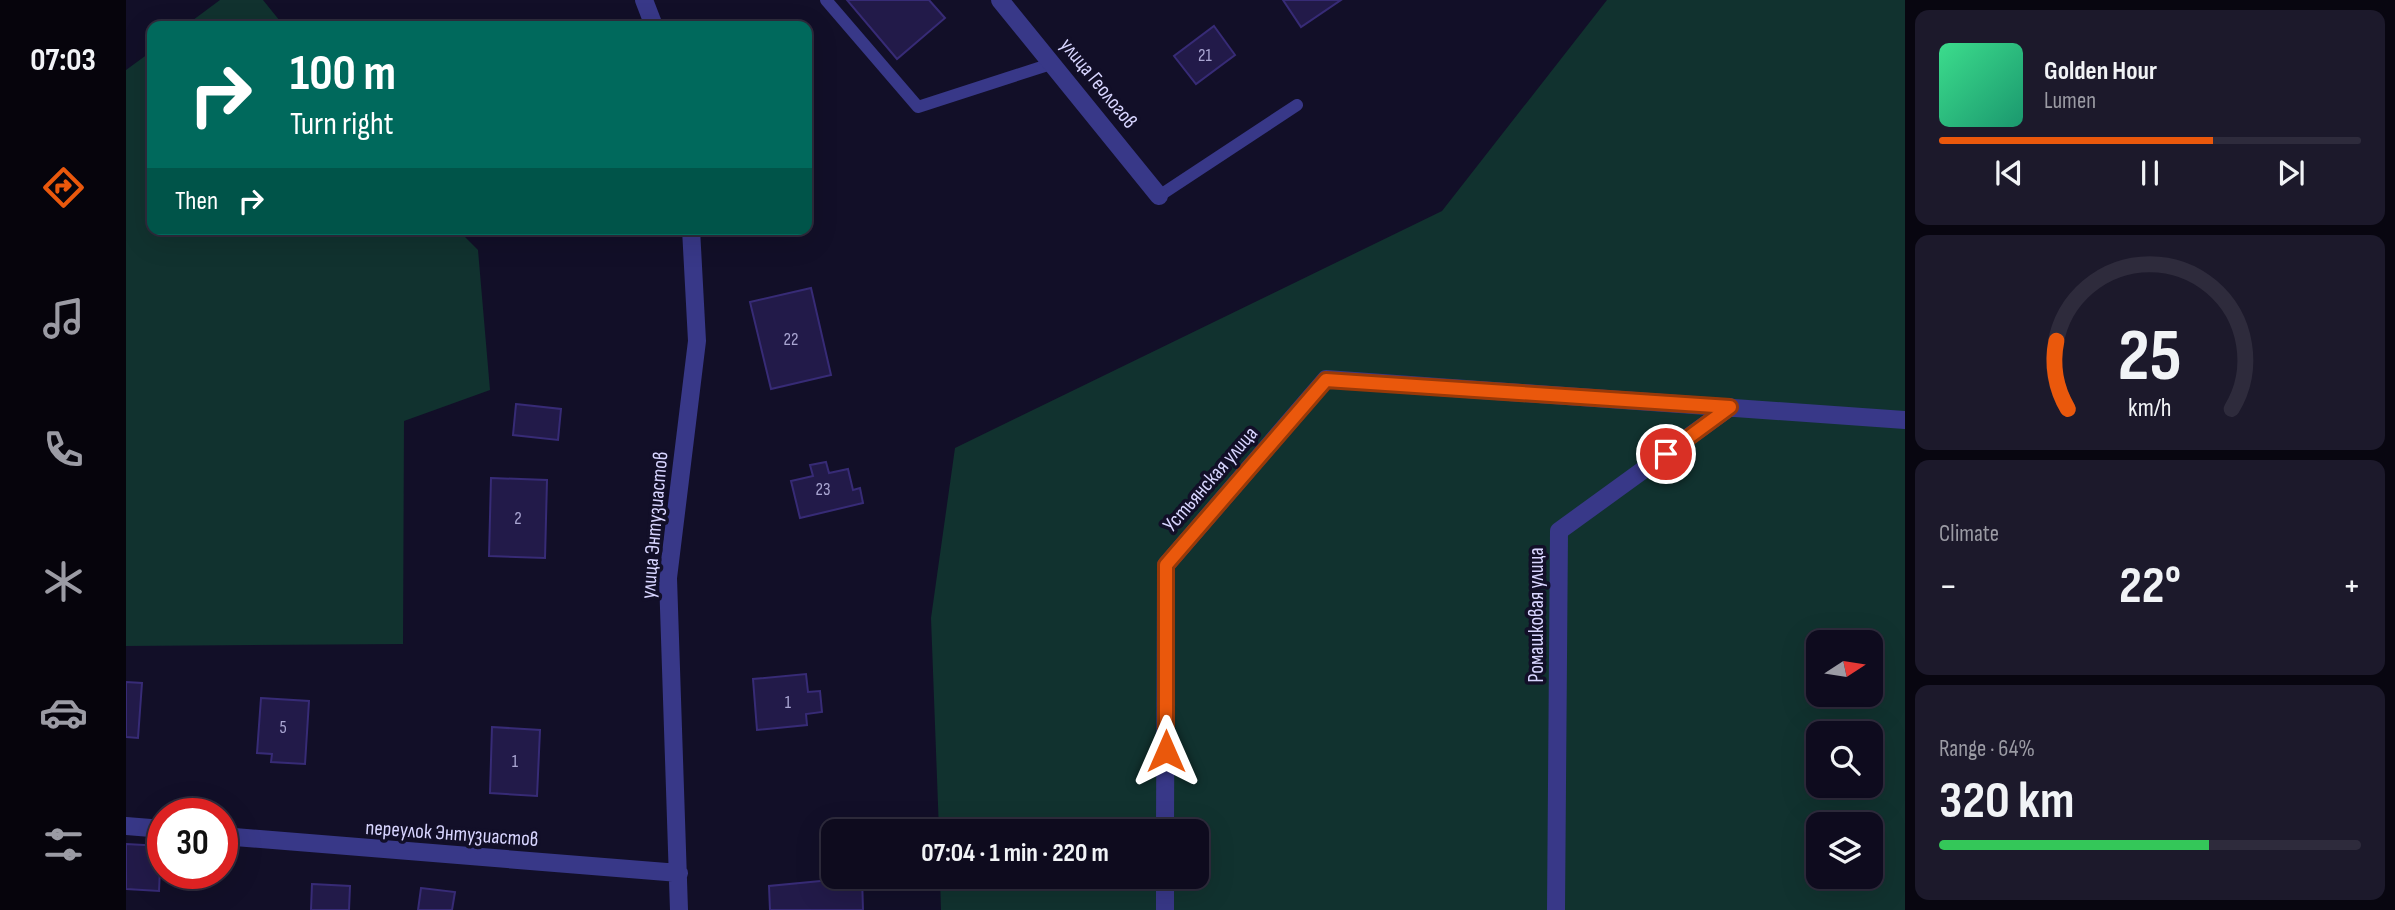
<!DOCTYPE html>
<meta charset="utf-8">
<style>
:root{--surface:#0e0b1e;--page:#1c192b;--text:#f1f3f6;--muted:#9b9ba4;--line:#2e2b3c;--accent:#ea580c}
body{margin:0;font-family:"Sofia Sans Condensed",sans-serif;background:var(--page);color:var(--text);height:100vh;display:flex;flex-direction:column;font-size:26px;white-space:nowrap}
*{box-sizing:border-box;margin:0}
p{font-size:23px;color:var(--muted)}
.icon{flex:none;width:38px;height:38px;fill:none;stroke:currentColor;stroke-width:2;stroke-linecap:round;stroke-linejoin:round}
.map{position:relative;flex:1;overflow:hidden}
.sheet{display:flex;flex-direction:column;gap:10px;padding:10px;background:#080610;width:490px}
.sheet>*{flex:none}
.banner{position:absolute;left:21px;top:21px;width:665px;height:214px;border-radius:14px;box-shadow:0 7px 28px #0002,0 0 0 2px var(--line);background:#00695c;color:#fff;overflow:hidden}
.needle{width:46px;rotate:78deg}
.controls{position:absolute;left:1680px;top:630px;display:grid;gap:14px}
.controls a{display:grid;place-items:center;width:77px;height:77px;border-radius:14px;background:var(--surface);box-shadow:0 7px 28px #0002,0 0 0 2px var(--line);font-size:35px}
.speed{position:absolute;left:21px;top:798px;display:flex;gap:14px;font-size:35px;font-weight:700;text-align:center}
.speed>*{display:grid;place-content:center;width:91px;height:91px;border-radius:50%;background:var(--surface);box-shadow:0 7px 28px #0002,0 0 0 2px var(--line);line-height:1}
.speed .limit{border:10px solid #d22;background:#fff;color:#111}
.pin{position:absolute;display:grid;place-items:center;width:60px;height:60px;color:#fff;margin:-30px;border:4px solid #fff;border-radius:50%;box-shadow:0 2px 7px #0007}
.me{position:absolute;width:77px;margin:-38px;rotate:0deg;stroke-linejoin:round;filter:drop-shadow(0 0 5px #0008)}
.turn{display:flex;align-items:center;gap:24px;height:147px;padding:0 28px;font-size:32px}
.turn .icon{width:91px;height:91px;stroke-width:2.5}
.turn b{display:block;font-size:49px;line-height:60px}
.then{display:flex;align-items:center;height:66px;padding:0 28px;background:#0003;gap:14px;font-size:26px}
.big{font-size:52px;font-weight:700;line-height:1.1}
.sheet .card{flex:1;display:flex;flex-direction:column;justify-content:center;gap:10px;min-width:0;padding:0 24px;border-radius:14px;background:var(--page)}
.sheet .dial{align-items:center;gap:0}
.dial svg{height:182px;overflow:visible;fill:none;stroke:var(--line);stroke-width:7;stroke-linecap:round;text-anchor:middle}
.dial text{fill:var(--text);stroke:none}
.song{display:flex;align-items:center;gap:21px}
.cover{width:84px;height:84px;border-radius:10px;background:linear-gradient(135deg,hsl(150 70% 55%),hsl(160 70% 35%))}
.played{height:7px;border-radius:4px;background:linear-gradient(90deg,var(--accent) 65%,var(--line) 65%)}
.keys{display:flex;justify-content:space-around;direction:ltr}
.heat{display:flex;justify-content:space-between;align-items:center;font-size:38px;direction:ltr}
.charge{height:10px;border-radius:5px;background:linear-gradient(90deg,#34c759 64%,var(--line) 0)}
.trip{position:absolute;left:695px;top:819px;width:388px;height:70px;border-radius:14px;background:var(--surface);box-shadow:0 7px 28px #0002,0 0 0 2px var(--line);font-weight:700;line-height:70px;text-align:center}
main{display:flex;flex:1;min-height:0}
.menu{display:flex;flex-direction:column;width:126px;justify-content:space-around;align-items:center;background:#06040c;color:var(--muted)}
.menu .icon{width:49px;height:49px}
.menu .selected{color:var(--accent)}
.menu b{font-size:32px;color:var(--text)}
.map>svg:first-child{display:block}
</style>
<main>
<nav class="menu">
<b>07:03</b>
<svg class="icon selected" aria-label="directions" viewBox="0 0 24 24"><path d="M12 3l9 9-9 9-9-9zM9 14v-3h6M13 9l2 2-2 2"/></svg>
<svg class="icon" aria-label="music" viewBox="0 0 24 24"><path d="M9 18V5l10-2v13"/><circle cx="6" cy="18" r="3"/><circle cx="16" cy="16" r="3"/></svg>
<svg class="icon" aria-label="phone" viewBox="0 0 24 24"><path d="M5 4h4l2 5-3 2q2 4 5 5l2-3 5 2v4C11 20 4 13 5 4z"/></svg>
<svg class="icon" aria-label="climate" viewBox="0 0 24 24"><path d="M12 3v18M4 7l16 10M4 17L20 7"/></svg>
<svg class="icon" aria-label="car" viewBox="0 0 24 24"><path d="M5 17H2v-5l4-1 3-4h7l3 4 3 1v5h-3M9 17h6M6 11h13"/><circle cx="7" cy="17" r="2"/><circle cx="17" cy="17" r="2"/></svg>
<svg class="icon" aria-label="filters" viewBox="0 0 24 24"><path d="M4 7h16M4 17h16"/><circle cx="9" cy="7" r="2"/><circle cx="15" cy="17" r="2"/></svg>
</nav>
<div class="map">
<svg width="1779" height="910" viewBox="0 0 1779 910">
<rect width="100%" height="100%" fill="#120f28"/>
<path fill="#11322f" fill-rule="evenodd" d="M94,0H137L158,26H59Z
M1481,0H1779V910H815L814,877H1071V831H813L805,618L829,448L1316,211ZM1692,642H1745V695H1692ZM1692,733H1745V786H1692ZM1692,824H1745V877H1692Z
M26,51V229H331L352,250L364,390L278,421L277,644L0,646V70Z"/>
<path fill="#221a49" stroke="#372b76" stroke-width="2" d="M721,0H803L819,18L771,59Z
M1157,0H1215L1175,27Z
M1088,26L1109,55L1070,84L1048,56Z
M685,288L705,375L645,389L624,302Z
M390,404L435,409L432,440L387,435Z
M700,462L703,473L722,469L727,490L734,488L737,503L674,518L665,481L687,476L684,465Z
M365,478L421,480L419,558L363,556Z
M680,674L682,692L694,691L696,712L680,714L681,725L631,730L627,679Z
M0,682L16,683L12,738L0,737Z
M135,698L183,701L179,764L145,762L146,754L131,753Z
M366,727L414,730L411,796L364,793Z
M0,844L35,846L33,891L0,889Z
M736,877L737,910H644L643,886Z
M186,884L224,886L223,910H185Z
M295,888L329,892L326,910H292Z"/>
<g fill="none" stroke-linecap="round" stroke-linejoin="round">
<path stroke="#383888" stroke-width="12" d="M700,0L792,107L928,63
M1033,196L1171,105"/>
<path stroke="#383888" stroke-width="18" d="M518,0L528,26
M874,0L1033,196
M0,826L37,829
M1039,831L1040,565L1200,379L1779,420
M96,836L553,873
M553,910L542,578L571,341L565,229
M1039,910V877
M1430,910L1433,531L1604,407"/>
</g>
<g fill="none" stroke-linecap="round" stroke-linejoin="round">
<g stroke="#983908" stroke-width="18">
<path id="route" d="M1040,751V565L1200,380L1604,407L1540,454"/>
</g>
<use href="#route" stroke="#ea580c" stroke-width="12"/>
</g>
<g text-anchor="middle" stroke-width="7" stroke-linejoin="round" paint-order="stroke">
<g font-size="18" fill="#aaa6d2">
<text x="1079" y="61">21</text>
<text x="665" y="345">22</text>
<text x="697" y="495">23</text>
<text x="392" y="524">2</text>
<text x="662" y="708">1</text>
<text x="157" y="733">5</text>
<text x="389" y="767">1</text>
</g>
<g font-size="21" fill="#d8d5ff" stroke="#120f28">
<text transform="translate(973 83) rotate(51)" y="7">улица Геологов</text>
<text transform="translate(1084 479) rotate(-49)" y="7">Устьянская улица</text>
<text transform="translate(528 525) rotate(-85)" y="7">улица Энтузиастов</text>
<text transform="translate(1410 615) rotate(-90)" y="7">Ромашковая улица</text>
<text transform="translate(326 833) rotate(4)" y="7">переулок Энтузиастов</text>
</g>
</g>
</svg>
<div class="controls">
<a><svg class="needle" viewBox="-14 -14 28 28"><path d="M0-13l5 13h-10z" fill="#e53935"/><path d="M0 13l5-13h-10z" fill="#9b9ba4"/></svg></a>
<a><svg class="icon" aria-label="search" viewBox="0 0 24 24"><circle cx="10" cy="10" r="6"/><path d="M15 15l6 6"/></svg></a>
<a><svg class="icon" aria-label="layers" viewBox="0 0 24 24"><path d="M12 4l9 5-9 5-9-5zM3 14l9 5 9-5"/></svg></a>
</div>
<div class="speed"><div class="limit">30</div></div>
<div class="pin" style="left:1540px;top:454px;background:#d93025"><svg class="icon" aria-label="arrive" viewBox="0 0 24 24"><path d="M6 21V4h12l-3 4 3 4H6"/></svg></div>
<svg class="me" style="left:1040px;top:751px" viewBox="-20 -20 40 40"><path d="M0-17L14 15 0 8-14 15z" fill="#ea580c" stroke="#fff" stroke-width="4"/></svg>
<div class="trip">07:04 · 1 min · 220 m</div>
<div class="banner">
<div class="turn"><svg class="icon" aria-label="right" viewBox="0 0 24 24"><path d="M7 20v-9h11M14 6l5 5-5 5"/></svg><div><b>100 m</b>Turn right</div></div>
<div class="then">Then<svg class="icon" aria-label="right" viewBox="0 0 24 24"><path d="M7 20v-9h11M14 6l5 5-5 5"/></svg></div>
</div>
</div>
<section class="sheet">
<div class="card">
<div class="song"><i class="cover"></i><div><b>Golden Hour</b><p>Lumen</p></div></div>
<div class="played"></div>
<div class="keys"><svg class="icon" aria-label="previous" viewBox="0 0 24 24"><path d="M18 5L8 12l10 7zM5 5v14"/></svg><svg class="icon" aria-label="pause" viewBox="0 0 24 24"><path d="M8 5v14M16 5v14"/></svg><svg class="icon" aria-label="next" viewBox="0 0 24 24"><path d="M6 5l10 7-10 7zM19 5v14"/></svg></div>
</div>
<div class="card dial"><svg viewBox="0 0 100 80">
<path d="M14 69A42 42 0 1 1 86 69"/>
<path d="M14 69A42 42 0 0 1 9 39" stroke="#ea580c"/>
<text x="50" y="56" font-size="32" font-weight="700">25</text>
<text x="50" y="72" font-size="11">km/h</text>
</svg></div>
<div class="card"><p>Climate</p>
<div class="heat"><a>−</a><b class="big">22°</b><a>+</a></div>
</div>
<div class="card"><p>Range · 64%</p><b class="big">320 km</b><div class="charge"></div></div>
</section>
</main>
